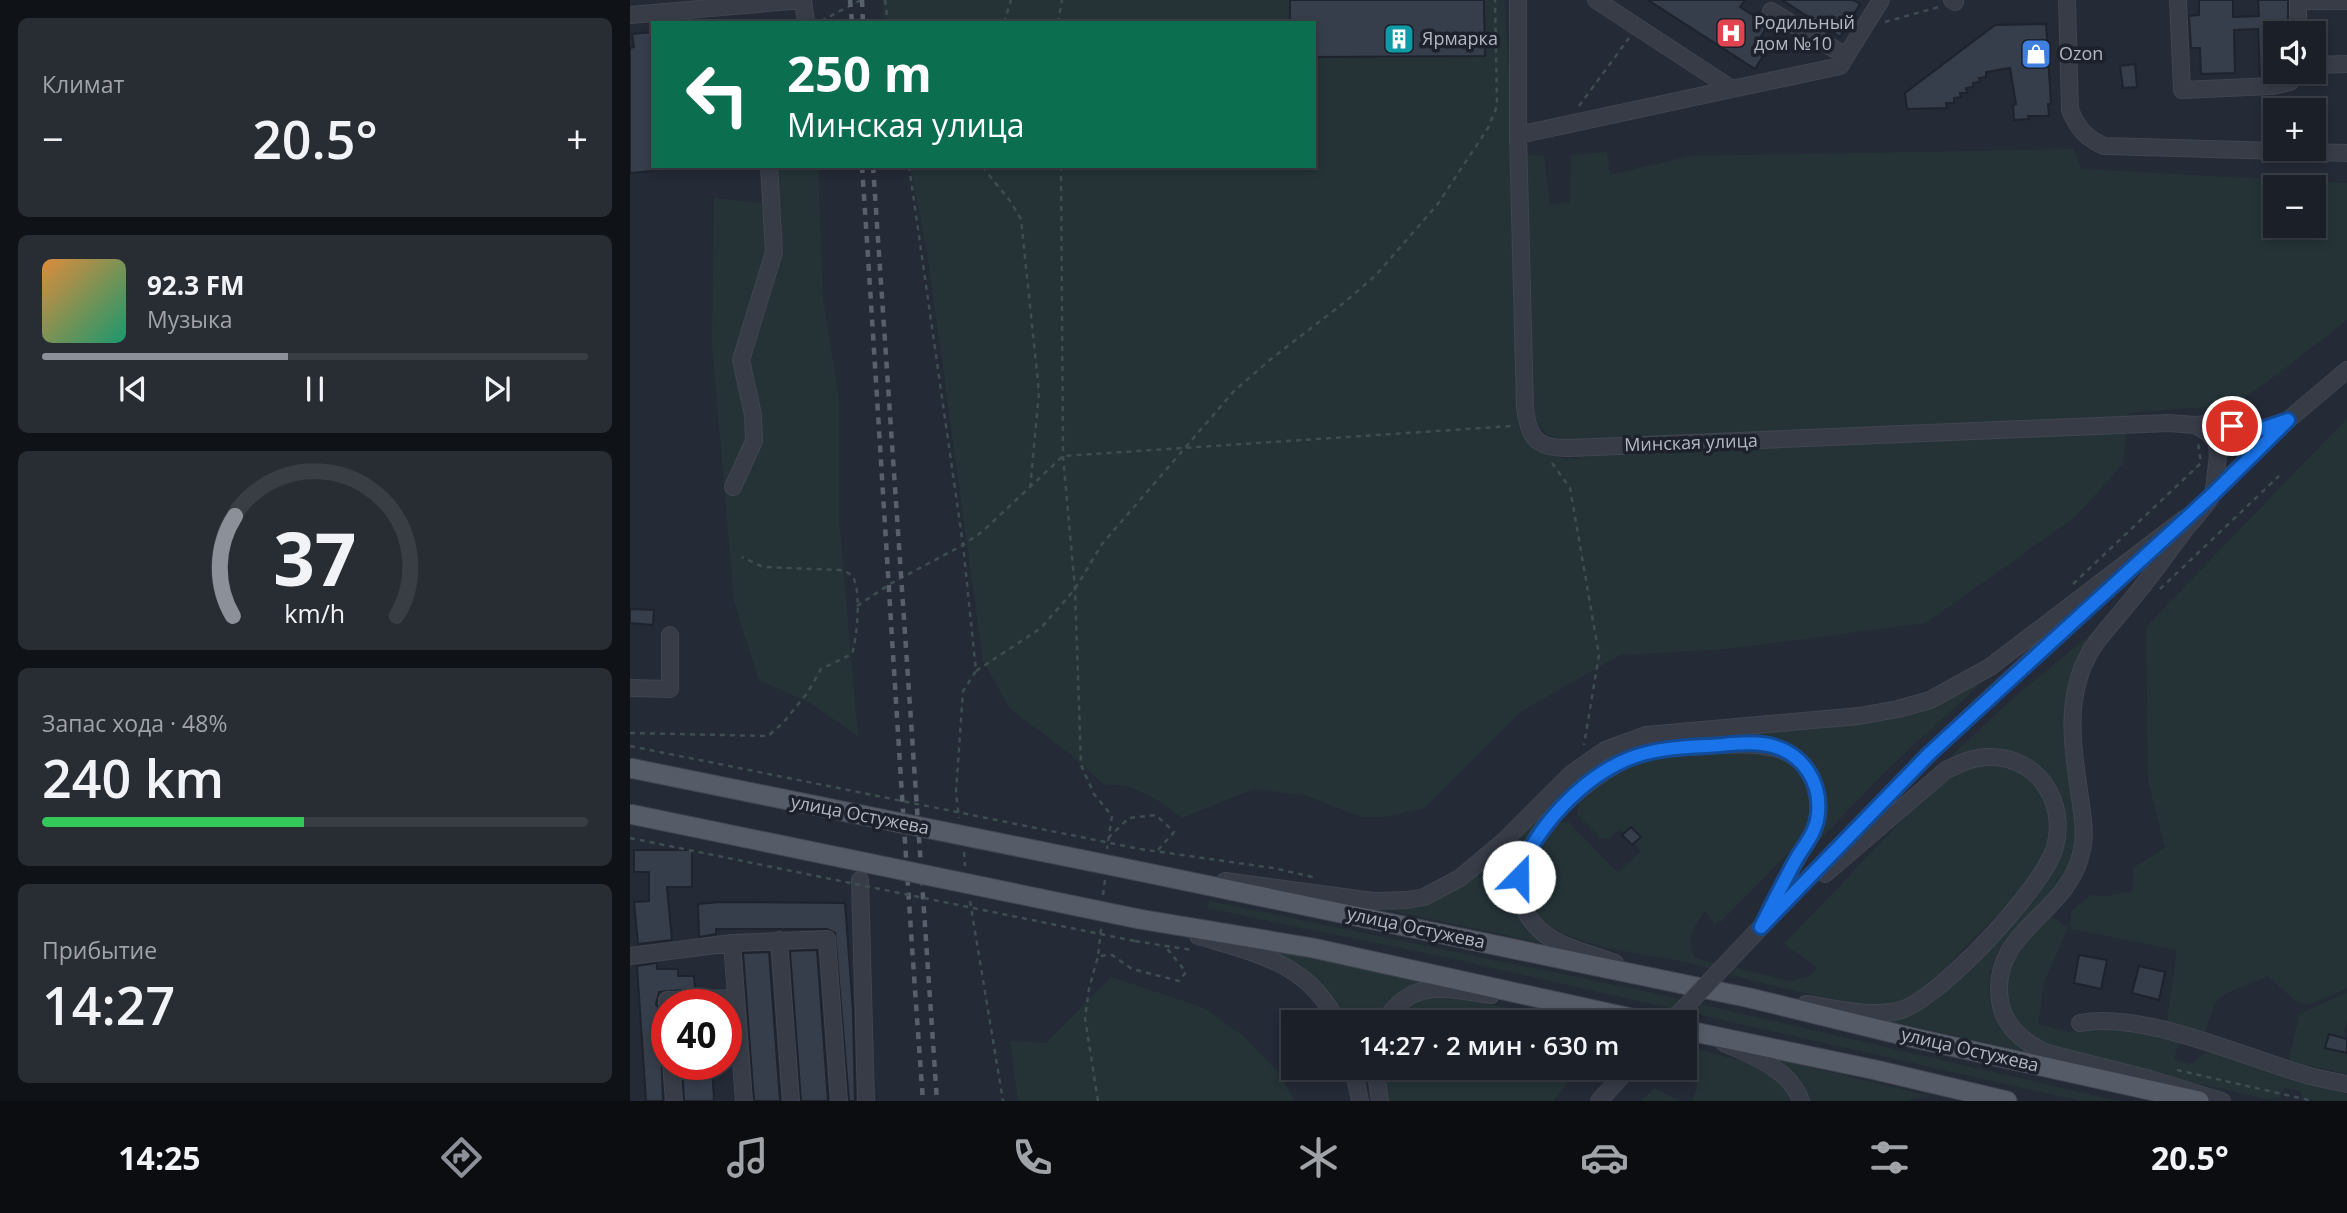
<!DOCTYPE html>
<html lang="ru">
<meta charset="utf-8">
<style>
:root{--surface:#1b2028;--page:#282d34;--text:#f1f3f6;--muted:#a0a3a8;--line:#393e45;--accent:#8c9099}
body{margin:0;font-family:"Open Sans",sans-serif;background:var(--page);color:var(--text);height:100vh;display:flex;flex-direction:column;font-size:26px;white-space:nowrap}
*{box-sizing:border-box;margin:0}
p{font-size:23px;color:var(--muted)}
.icon{flex:none;width:38px;height:38px;fill:none;stroke:currentColor;stroke-width:2;stroke-linecap:round;stroke-linejoin:round}
.map{position:relative;flex:1;overflow:hidden}
.panel{display:flex;flex-direction:column;gap:18px;padding:18px;background:#0f1216;width:630px}
.panel>*{flex:none}
.banner{position:absolute;left:21px;top:21px;width:665px;height:147px;border-radius:0px;box-shadow:0 4px 10px #0003,0 0 0 2px var(--line);background:#0b6e4f;color:#fff;overflow:hidden}
.buttons{position:absolute;left:1633px;top:21px;display:grid;gap:14px}
.buttons a{display:grid;place-items:center;width:63px;height:63px;border-radius:0px;background:var(--surface);box-shadow:0 4px 10px #0003,0 0 0 2px var(--line);font-size:35px}
.speed{position:absolute;left:21px;top:989px;display:flex;gap:14px;font-size:35px;font-weight:700;text-align:center}
.speed>*{display:grid;place-content:center;width:91px;height:91px;border-radius:50%;background:var(--surface);box-shadow:0 4px 10px #0003,0 0 0 2px var(--line);line-height:1}
.speed .limit{border:10px solid #d22;background:#fff;color:#111}
.pin{position:absolute;display:grid;place-items:center;width:60px;height:60px;color:#fff;margin:-30px;border:4px solid #fff;border-radius:50%;box-shadow:0 2px 7px #0007}
.me{position:absolute;width:77px;margin:-38px;rotate:22deg;stroke-linejoin:round;filter:drop-shadow(0 0 5px #0008)}
.turn{display:flex;align-items:center;gap:24px;height:147px;padding:0 21px;font-size:32px}
.turn .icon{width:91px;height:91px;stroke-width:2.5}
.turn b{display:block;font-size:49px;line-height:60px}
.big{font-size:52px;font-weight:600;line-height:1.1}
.panel .widget{flex:1;display:flex;flex-direction:column;justify-content:center;gap:10px;min-width:0;padding:0 24px;border-radius:10px;background:var(--page)}
.panel .dial{align-items:center;gap:0}
.dial svg{height:182px;overflow:visible;fill:none;stroke:var(--line);stroke-width:7;stroke-linecap:round;text-anchor:middle}
.dial text{fill:var(--text);stroke:none}
.song{display:flex;align-items:center;gap:21px}
.cover{width:84px;height:84px;border-radius:10px;background:linear-gradient(135deg,hsl(30 70% 55%),hsl(160 70% 35%))}
.played{height:7px;border-radius:4px;background:linear-gradient(90deg,var(--accent) 45%,var(--line) 45%)}
.keys{display:flex;justify-content:space-around;direction:ltr}
.heat{display:flex;justify-content:space-between;align-items:center;font-size:38px;direction:ltr}
.charge{height:10px;border-radius:5px;background:linear-gradient(90deg,#34c759 48%,var(--line) 0)}
.trip{position:absolute;left:651px;top:1010px;width:416px;height:70px;border-radius:0px;background:var(--surface);box-shadow:0 4px 10px #0003,0 0 0 2px var(--line);font-weight:600;line-height:70px;text-align:center}
.tab-bar{display:flex;height:112px;justify-content:space-around;align-items:center;background:#0b0d10;color:var(--muted)}
.tab-bar .icon{width:49px;height:49px}
.tab-bar .active{color:var(--accent)}
.tab-bar b{font-size:32px;color:var(--text)}
main{display:flex;flex:1;min-height:0}
.map>svg:first-child{display:block}
</style>
<main>
<section class="panel">
<div class="widget"><p>Климат</p>
<div class="heat"><a>−</a><b class="big">20.5°</b><a>+</a></div>
</div>
<div class="widget">
<div class="song"><i class="cover"></i><div><b>92.3 FM</b><p>Музыка</p></div></div>
<div class="played"></div>
<div class="keys"><svg class="icon" aria-label="previous" viewBox="0 0 24 24"><path d="M18 5L8 12l10 7zM5 5v14"/></svg><svg class="icon" aria-label="pause" viewBox="0 0 24 24"><path d="M8 5v14M16 5v14"/></svg><svg class="icon" aria-label="next" viewBox="0 0 24 24"><path d="M6 5l10 7-10 7zM19 5v14"/></svg></div>
</div>
<div class="widget dial"><svg viewBox="0 0 100 80">
<path d="M14 69A42 42 0 1 1 86 69"/>
<path d="M14 69A42 42 0 0 1 15 25" stroke="#8c9099"/>
<text x="50" y="56" font-size="32" font-weight="700">37</text>
<text x="50" y="72" font-size="11">km/h</text>
</svg></div>
<div class="widget"><p>Запас хода · 48%</p><b class="big">240 km</b><div class="charge"></div></div>
<div class="widget"><p>Прибытие</p><b class="big">14:27</b></div>
</section>
<div class="map">
<svg width="1717" height="1101" viewBox="0 0 1717 1101">
<rect width="100%" height="100%" fill="#242a36"/>
<path fill="#253337" fill-rule="evenodd" d="M252,0H874L885,154L897,440L928,457L949,459L947,443C915,438 910,433 900,402L892,155L914,156L920,205L940,202L941,155L977,152L980,175L1060,156L1444,149L1451,169L1717,183V320L1640,380L1603,405L1498,413L1493,464L1445,517L1296,623L1096,649L990,655L890,712L794,808L755,817H732L674,795L623,789L552,818C528,800 505,782 474,785L440,754L380,709L353,661L297,252L280,166H684V23H254ZM1645,187H1684V226H1645Z
M136,166H188L193,298L209,398V519L228,736L180,703L129,680L104,602L82,344L84,198L131,203Z
M1717,418V988C1669,1010 1677,1012 1638,976L1597,993L1585,1003L1574,1035L1536,1028L1547,950L1441,929V911L1461,895L1476,896L1502,891L1504,867L1535,848L1518,780L1516,627Z
M1467,629C1460,640 1453,650 1447,661C1428,699 1435,746 1441,786C1445,806 1451,830 1445,850C1430,902 1364,927 1359,981C1356,1011 1375,1035 1398,1052L1255,1020C1299,1014 1327,978 1357,948C1395,911 1447,865 1434,805C1429,784 1417,771 1400,760C1374,744 1345,748 1318,759L1382,699Z
M1347,682L1349,685L1258,769L1190,840L1188,839C1189,822 1195,802 1193,786C1192,779 1188,772 1185,766C1164,734 1126,739 1093,741C1056,742 1018,741 983,756C961,765 943,785 927,803C913,818 895,835 888,853C878,877 879,908 895,929C900,936 910,940 917,944L753,909L787,905L982,752L1022,739L1176,727Z
M1116,751C1161,752 1196,781 1175,829C1173,834 1170,839 1167,844L1091,922L1088,920L1085,924L1075,911C1065,925 1054,940 1065,958L1159,981L1178,977L1188,968L1154,944L1291,800C1305,787 1320,773 1339,768C1385,755 1427,786 1418,836C1416,846 1414,857 1408,866C1390,895 1365,917 1341,941C1320,963 1301,988 1274,1001C1263,1006 1249,1006 1237,1006C1201,998 1164,991 1127,982C1105,976 1083,969 1060,963C1022,954 928,947 906,913C884,881 907,847 929,823L939,822L988,873L1011,851L991,829L979,838H971L947,814L949,804C961,793 973,781 987,773C1024,751 1074,754 1116,751Z
M580,901L1014,991L1488,1101H1450L819,958L576,908Z
M1420,915L1438,928L1414,982L1408,1024L1439,1032L1468,1025L1532,1035L1548,1043L1544,1060L1561,1064L1578,1051L1682,1086L1717,1094V1101H1685L1672,1097V1092L1655,1087L1649,1098L1637,1099L1521,1073L1413,1044L1391,1028L1381,1015L1374,986L1386,952Z
M634,947L794,982C773,988 752,1003 743,1022H716C696,984 673,963 634,947Z
M481,977L574,1008L612,1035L649,1073L665,1101H388L380,1041L416,1043Z
M1717,992V1022L1714,1032L1717,1041V1074L1658,1061L1670,1014Z
M816,995L943,1022H762C774,1002 794,998 816,995Z
M1055,1047C1095,1057 1143,1062 1165,1101H1062C1070,1085 1068,1070 1055,1059Z
M1138,1057L1300,1096L1275,1101H1179C1172,1079 1158,1068 1138,1057Z
M754,1068H949L950,1069L923,1101H759Z
M1024,1088L1050,1101H1011Z"/>
<path fill="#363e4c" stroke="#1e232d" stroke-width="2" d="M660,0H854L855,56L684,57V23H660Z
M1018,0H1115L1110,7L1138,25L1128,41L1138,48L1125,69Z
M1152,0H1223L1230,4L1210,37Z
M1569,0H1603V17L1629,16L1628,0H1658V33H1645V74L1630,75L1628,29L1604,30L1605,73L1571,74L1570,48H1561L1559,16L1569,15Z
M1416,24L1421,104H1418L1419,116H1398L1399,119L1384,120L1383,105L1386,104L1380,68L1356,72V77L1349,78L1350,82L1343,83V87L1336,88L1337,93H1330L1331,97L1324,98V103H1316L1317,108L1277,109L1275,93L1365,25Z
M23,32V171L0,173V48L4,47L2,34Z
M1505,64L1507,87L1493,88L1490,66Z
M0,609L24,610L23,625L0,623Z
M1001,827L1011,837L1002,845L992,835Z
M4,850H62V887H37L42,940L8,944L4,902L19,901V872H4Z
M90,902L215,903L223,1011L225,1101H219L205,933L197,929H86V934L69,937L68,904Z
M187,950L198,1101H171L160,951Z
M139,952L150,1101H124L113,953Z
M1449,955L1477,960L1471,989L1444,983Z
M27,963V969H48V976H64L65,989L29,992L26,1004L30,1011L33,1101H16L7,966Z
M1509,966L1535,972L1529,1000L1502,993Z
M1699,1034L1717,1039V1053L1695,1048Z
M52,1064H82L84,1101H54Z"/>
<g fill="none" stroke-linecap="round" stroke-linejoin="round">
<g stroke="#404550" stroke-width="18">
<path id="minor" d="M173,0L176,23
M888,0V135L895,408C899,440 908,449 941,448L1538,423L1565,425L1589,423L1629,430L1658,420
M966,0L1102,89L1210,66L1251,0
M1322,0L1325,2
M1437,0L1440,110C1448,129 1456,138 1474,146L1717,153
M1548,0L1552,90L1642,86L1660,82L1665,72
M1141,11L1216,56
M0,15L173,0
M1668,33V1H1717
M1684,65L1717,64
M888,135L1102,89
M1565,425C1590,438 1590,445 1586,472C1585,478 1585,487 1583,493C1578,504 1565,517 1557,527C1537,553 1518,581 1496,606C1484,622 1470,635 1460,652C1435,696 1442,744 1449,791C1452,812 1457,834 1451,854C1437,915 1359,931 1370,1001C1374,1028 1395,1043 1417,1053L1520,1079L1592,1101
M103,487L124,441L123,415L111,360L144,252L139,166
M1582,494L1658,420L1717,370
M0,688L40,689V635
M230,880L236,1101
M595,881L743,901L777,900L794,897L830,878L873,842L941,774L975,750L1016,735L1229,716L1268,709L1300,700L1360,667L1554,519
M1131,927L1299,754L1488,579
M568,936C625,953 679,963 707,1022
M149,940L161,1101
M102,943L114,1101
M0,956L102,943L197,939L209,1101
M985,963C959,953 922,946 904,924C854,866 946,784 995,760C1018,748 1048,748 1073,746C1113,744 1168,737 1184,783C1187,793 1190,804 1188,815C1186,832 1176,843 1168,857C1158,874 1149,892 1140,909
M37,1004V1000L106,998
M1176,1004C1206,1008 1241,1018 1271,1010C1310,998 1414,887 1425,847C1437,803 1409,758 1362,757C1345,756 1331,763 1316,770L1195,874
M754,1022C782,977 816,989 861,995
M1450,1023C1513,1011 1608,1055 1670,1073C1685,1078 1701,1081 1717,1084
M1094,1043C1123,1056 1160,1069 1171,1101
M41,1064L44,1101
M723,1068L730,1101
M745,1068L750,1101
M969,1101L999,1068"/>
</g>
<g stroke="#404550" stroke-width="21">
<path id="major" d="M508,871L1120,998L1284,1038L1569,1101
M509,919L683,948L1019,1022
M1055,1030L1246,1070L1377,1101"/>
</g>
<path stroke="#3e4d4f" stroke-width="2.5" stroke-dasharray="5 5" stroke-linecap="butt" d="M255,0L258,23
M191,21L231,0
M1255,22L1309,7
M374,23L381,0
M428,23L432,0
M949,106L999,38
M279,166L333,545L346,671L333,691L326,792L329,818
M355,166V170L380,201L391,219L409,392L400,489
M431,166L433,456L445,589L451,765L464,794L482,816L477,849
M922,463L940,488L969,655L954,745
M1443,584L1571,463L1568,443
M1530,589L1649,476
M227,606L260,584L333,545L353,531L433,456L882,426
M346,671L411,628L445,589L472,544L604,391L641,359L715,302L746,275L807,205L858,128L867,106L865,0
M0,733L138,736L153,723L178,692L191,669L222,654C227,637 231,596 224,579C221,573 216,572 210,570L133,567L112,557
M478,838L499,818L526,815L544,832L528,850
M510,849L643,868L683,877
M334,852L335,866
M473,895L475,880
M340,901L373,1101
M471,929L468,956L482,955L502,969L549,981L556,972L535,946
M505,941L562,950
M1547,1070L1683,1101
M468,1101L455,1018L459,989L468,956"/>
<use href="#minor" stroke="#373c47" stroke-width="16"/>
<use href="#major" stroke="#555b67" stroke-width="19"/>
<path stroke="#59606d" stroke-width="4.5" stroke-dasharray="7 7" stroke-linecap="butt" d="M220,0L222,23
M232,0L233,23
M232,166C253,478 270,790 293,1101
M243,166L307,1101"/>
<g stroke="#404550" stroke-width="18" stroke-linecap="butt">
<path id="minor-bridge" d="M1041,1022L1131,927"/>
</g>
<g stroke="#404550" stroke-width="21" stroke-linecap="butt">
<path id="major-bridge" d="M0,768L508,871
M0,814L509,919"/>
</g>
<path stroke="#3e4d4f" stroke-width="2.5" stroke-dasharray="5 5" stroke-linecap="butt" d="M0,746L510,849
M0,838L505,941"/>
<use href="#minor-bridge" stroke="#373c47" stroke-width="16"/>
<use href="#major-bridge" stroke="#555b67" stroke-width="19"/>
</g>
<g fill="none" stroke-linecap="round" stroke-linejoin="round">
<g stroke="#114b97" stroke-width="18">
<path id="route" d="M889,877C902,830 952,778 998,759C1022,749 1051,747 1077,746C1098,745 1125,740 1146,747C1174,756 1191,783 1188,813C1187,830 1177,842 1168,856C1155,879 1143,903 1131,927L1299,754L1583,494L1658,420L1629,430L1602,426"/>
</g>
<use href="#route" stroke="#1a73e8" stroke-width="12"/>
</g>
<defs>
<g id="hospital-square" transform="scale(1.575)"><rect x="-9" y="-9" width="18" height="18" rx="4" fill="#e0444e" stroke="#1c212b"/><path d="M-5-5h3v3.5h4V-5h3V5h-3V1.5h-4V5h-3Z" fill="#fff"/></g>
<g id="building-square" transform="scale(1.575)"><rect x="-9" y="-9" width="18" height="18" rx="4" fill="#0f9aa8" stroke="#1c212b"/><path d="M-4-6H4V6H1V3H-1V6H-4ZM-2.5-4.3h1.7v1.8h-1.7ZM.8-4.3h1.7v1.8H.8ZM-2.5-1h1.7V.8h-1.7ZM.8-1h1.7V.8H.8Z" fill="#fff"/></g>
<g id="shop-square" transform="scale(1.575)"><rect x="-9" y="-9" width="18" height="18" rx="4" fill="#3f7fe0" stroke="#1c212b"/><path d="M-5-2.5h2.3a2.7 3.5 0 0 1 5.4 0H5L5.5 6h-11ZM-1.5-2.5h3a1.5 2.3 0 0 0-3 0Z" fill="#fff"/></g>
</defs>
<g fill-rule="evenodd">
<use href="#hospital-square" x="1101" y="33"/>
<use href="#building-square" x="769" y="39"/>
<use href="#shop-square" x="1406" y="54"/>
</g>
<g text-anchor="middle" stroke-width="7" stroke-linejoin="round" paint-order="stroke">
<g font-size="18" fill="#b2b7c3" stroke="#1c212b" text-anchor="start">
<text x="1124" y="29">Родильный<tspan x="1124" dy="21">дом №10</tspan></text>
<text x="792" y="45">Ярмарка</text>
<text x="1429" y="60">Ozon</text>
</g>
<g font-size="18" fill="#b2b7c3" stroke="#1c212b">
<text transform="translate(1061 443) rotate(-2)" y="6">Минская улица</text>
<text transform="translate(230 815) rotate(11)" y="6">улица Остужева</text>
<text transform="translate(786 928) rotate(12)" y="6">улица Остужева</text>
<text transform="translate(1340 1050) rotate(13)" y="6">улица Остужева</text>
</g>
</g>
</svg>
<div class="buttons">
<a><svg class="icon" aria-label="sound" viewBox="0 0 24 24"><path d="M4 9h4l5-4v14l-5-4H4zM17 9q2 3 0 6"/></svg></a>
<a>+</a>
<a>−</a>
</div>
<div class="speed"><div class="limit">40</div></div>
<div class="pin" style="left:1602px;top:426px;background:#d93025"><svg class="icon" aria-label="arrive" viewBox="0 0 24 24"><path d="M6 21V4h12l-3 4 3 4H6"/></svg></div>
<svg class="me" style="left:889px;top:877px" viewBox="-20 -20 40 40"><circle r="19" fill="#fff"/><path d="M0-13L10 11 0 6-10 11z" fill="#1a73e8"/></svg>
<div class="trip">14:27 · 2 мин · 630 m</div>
<div class="banner">
<div class="turn"><svg class="icon" aria-label="left" viewBox="0 0 24 24"><path d="M17 20v-9H6M10 6l-5 5 5 5"/></svg><div><b>250 m</b>Минская улица</div></div>
</div>
</div>
</main>
<nav class="tab-bar">
<b>14:25</b>
<svg class="icon active" aria-label="directions" viewBox="0 0 24 24"><path d="M12 3l9 9-9 9-9-9zM9 14v-3h6M13 9l2 2-2 2"/></svg>
<svg class="icon" aria-label="music" viewBox="0 0 24 24"><path d="M9 18V5l10-2v13"/><circle cx="6" cy="18" r="3"/><circle cx="16" cy="16" r="3"/></svg>
<svg class="icon" aria-label="phone" viewBox="0 0 24 24"><path d="M5 4h4l2 5-3 2q2 4 5 5l2-3 5 2v4C11 20 4 13 5 4z"/></svg>
<svg class="icon" aria-label="climate" viewBox="0 0 24 24"><path d="M12 3v18M4 7l16 10M4 17L20 7"/></svg>
<svg class="icon" aria-label="car" viewBox="0 0 24 24"><path d="M5 17H2v-5l4-1 3-4h7l3 4 3 1v5h-3M9 17h6M6 11h13"/><circle cx="7" cy="17" r="2"/><circle cx="17" cy="17" r="2"/></svg>
<svg class="icon" aria-label="filters" viewBox="0 0 24 24"><path d="M4 7h16M4 17h16"/><circle cx="9" cy="7" r="2"/><circle cx="15" cy="17" r="2"/></svg>
<b>20.5°</b>
</nav>
